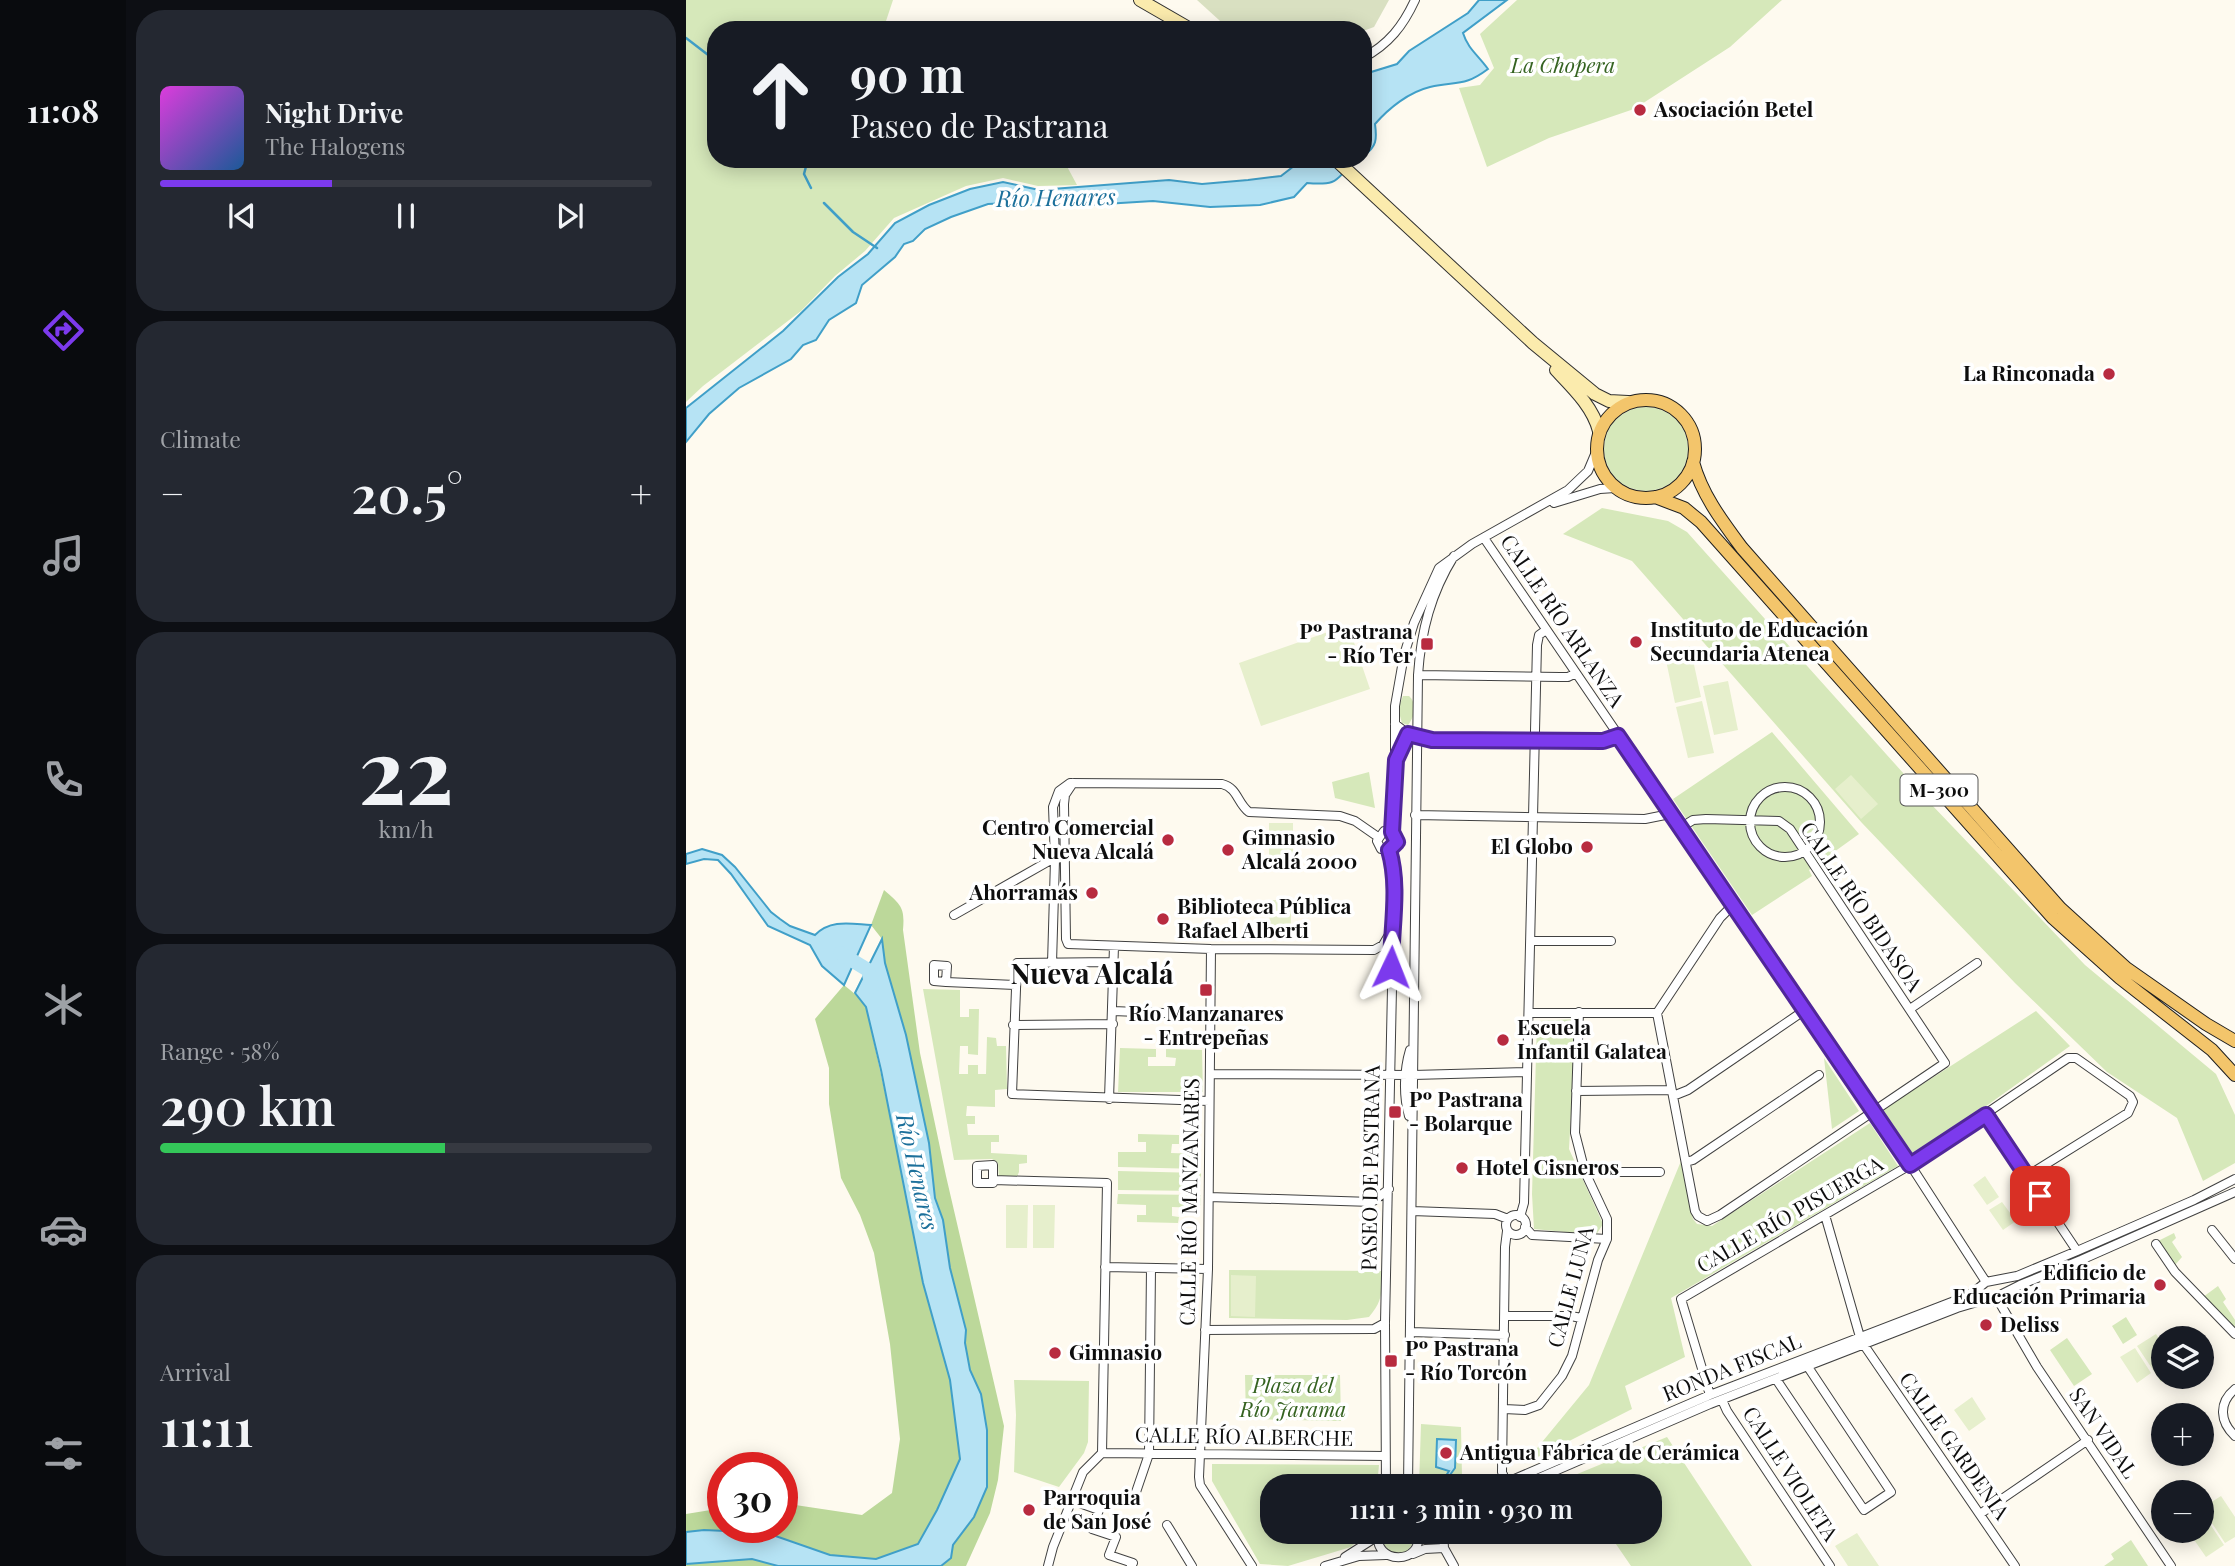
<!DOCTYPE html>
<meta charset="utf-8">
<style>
:root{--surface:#171b24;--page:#242831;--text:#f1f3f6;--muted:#9ea1a6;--line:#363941;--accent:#7c3aed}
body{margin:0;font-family:"Playfair Display",serif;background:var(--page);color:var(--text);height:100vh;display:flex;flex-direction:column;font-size:26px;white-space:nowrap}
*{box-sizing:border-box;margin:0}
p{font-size:23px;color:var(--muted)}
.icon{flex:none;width:38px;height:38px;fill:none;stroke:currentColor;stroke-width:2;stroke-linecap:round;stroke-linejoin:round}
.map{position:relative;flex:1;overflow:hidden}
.panel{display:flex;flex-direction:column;gap:10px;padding:10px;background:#0d0f14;width:560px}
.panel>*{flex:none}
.top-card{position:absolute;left:21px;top:21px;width:665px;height:147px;border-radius:28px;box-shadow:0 4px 18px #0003;background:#171b24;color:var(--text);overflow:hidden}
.buttons{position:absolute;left:1465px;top:1326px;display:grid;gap:14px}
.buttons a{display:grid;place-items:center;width:63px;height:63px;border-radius:50%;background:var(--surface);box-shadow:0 4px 18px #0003;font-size:35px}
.speed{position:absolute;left:21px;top:1452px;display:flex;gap:14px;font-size:35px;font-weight:700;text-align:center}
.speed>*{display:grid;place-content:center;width:91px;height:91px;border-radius:50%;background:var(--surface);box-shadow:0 4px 18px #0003;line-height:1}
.speed .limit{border:10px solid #d22;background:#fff;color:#111}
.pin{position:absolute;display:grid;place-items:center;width:60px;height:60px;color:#fff;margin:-30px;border-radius:14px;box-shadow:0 4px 10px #0006}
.me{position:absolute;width:77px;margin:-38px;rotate:2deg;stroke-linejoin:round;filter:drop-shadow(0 0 5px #0008)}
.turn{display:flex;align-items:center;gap:24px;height:147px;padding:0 28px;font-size:32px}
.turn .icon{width:91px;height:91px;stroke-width:2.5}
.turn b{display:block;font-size:49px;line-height:60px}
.big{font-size:52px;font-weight:600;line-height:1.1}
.panel .widget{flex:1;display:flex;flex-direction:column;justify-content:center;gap:10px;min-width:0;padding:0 24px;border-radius:28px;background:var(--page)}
.panel .dial{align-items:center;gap:0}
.dial b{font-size:91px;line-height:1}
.song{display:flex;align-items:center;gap:21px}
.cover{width:84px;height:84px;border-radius:10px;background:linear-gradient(135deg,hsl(300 70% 55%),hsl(210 70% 35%))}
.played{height:7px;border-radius:4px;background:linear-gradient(90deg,var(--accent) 35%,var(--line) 35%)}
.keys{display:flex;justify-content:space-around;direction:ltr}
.heat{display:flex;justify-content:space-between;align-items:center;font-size:38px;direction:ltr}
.charge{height:10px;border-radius:5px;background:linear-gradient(90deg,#34c759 58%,var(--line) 0)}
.trip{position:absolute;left:574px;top:1474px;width:402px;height:70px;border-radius:28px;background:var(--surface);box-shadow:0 4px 18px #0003;font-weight:600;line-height:70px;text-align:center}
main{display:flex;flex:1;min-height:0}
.dock{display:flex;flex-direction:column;width:126px;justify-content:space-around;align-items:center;background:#090b0e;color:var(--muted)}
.dock .icon{width:49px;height:49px}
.dock .current{color:var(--accent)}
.dock b{font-size:32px;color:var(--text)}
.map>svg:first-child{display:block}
</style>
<main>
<nav class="dock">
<b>11:08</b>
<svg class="icon current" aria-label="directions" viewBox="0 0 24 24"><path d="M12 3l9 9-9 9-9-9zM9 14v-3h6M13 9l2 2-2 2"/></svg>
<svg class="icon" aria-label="music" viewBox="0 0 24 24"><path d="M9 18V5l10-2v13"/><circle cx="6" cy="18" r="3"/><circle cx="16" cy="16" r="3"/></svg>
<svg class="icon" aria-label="phone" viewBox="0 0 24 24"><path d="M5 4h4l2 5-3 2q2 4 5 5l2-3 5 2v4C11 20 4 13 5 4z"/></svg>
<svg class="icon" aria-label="climate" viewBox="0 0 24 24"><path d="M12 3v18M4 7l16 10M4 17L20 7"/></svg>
<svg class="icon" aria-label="car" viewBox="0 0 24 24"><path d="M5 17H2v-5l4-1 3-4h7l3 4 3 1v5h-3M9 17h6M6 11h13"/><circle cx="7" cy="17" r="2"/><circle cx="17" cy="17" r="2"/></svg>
<svg class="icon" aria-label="filters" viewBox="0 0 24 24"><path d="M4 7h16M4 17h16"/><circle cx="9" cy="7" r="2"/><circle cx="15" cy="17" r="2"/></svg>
</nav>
<section class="panel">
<div class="widget">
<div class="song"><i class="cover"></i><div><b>Night Drive</b><p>The Halogens</p></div></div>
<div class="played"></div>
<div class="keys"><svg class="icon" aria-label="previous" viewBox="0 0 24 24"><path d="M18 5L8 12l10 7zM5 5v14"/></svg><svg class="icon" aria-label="pause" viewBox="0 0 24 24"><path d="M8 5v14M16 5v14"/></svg><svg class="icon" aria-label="next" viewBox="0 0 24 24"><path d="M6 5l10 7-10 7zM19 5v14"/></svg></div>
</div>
<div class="widget"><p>Climate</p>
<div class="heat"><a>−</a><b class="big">20.5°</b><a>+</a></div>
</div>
<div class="widget dial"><b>22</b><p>km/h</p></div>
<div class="widget"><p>Range · 58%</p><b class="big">290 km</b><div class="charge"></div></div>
<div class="widget"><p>Arrival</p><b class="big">11:11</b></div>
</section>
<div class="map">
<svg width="1549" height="1566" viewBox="0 0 1549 1566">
<rect width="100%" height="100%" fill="#fefaef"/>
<path fill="#d6e8ba" d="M0,0H207L197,30H30V159H377L391,185L352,186L317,178L280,186L208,218L179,251L149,276L115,311L17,386L0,402Z
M831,0H1096L1044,47L948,109L863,138L801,167L773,88L794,85L808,68L794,34Z
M918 449a42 42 0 1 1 84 0a42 42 0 1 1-84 0Z
M916,508L982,521L1001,532L1244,803L1399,965L1530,1074L1549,1115V1163L1517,1181L1491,1118L1421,1072L1329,983L1176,823L946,561L877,534Z
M717,696H723C731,703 729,717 722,725L716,723L712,709Z
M1086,732L1173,834L1123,870L1126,876L1066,915L987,799Z
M683,772L689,808L649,798L646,782Z
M237,989L274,990V1017H283V1009H293L292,1055L282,1054V1046H274L273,1074H282V1065H292V1074H300L301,1037L310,1038L311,1046H320L321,1089L309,1090V1107L281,1106L280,1116H289V1124H281L282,1135H313V1142H305V1153L341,1155V1163L333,1164V1172L329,1181L313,1180L312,1163L306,1159L268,1160Z
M1350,1011L1384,1046L1225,1160L1195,1111Z
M890,1019L883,1149L917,1224L910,1235L848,1229L846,1194L851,1021Z
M434,1048L470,1049V1057H462V1066H489L490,1058L480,1057V1049L516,1050L517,1092H432Z
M1138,1058L1173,1111L1146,1129Z
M1184,1123L1212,1166L985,1298L999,1357L939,1386L946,1409L838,1464L903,1385L995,1161L1007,1219L1011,1224L1026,1226Z
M452,1134L493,1135V1144H486L485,1153L515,1154V1169L432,1167V1152H460V1142H452Z
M432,1171L515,1173L514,1191L432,1190Z
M432,1194L515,1195L514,1208L486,1207V1216L493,1217L492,1223L451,1222V1215H460V1205L431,1204Z
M1488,1233L1490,1238L1486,1242L1496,1257L1489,1265L1472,1241Z
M543,1270L695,1271C696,1293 697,1300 683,1317L661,1320L543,1318Z
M1532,1286L1540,1299L1537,1302L1549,1320V1330L1517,1297Z
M1440,1317L1451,1335L1437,1344L1426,1326Z
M1381,1338L1406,1374L1388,1386L1364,1350Z
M559,1375H654L655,1421L560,1419Z
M328,1380L403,1381L402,1442L398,1453L373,1487L328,1472L330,1415Z
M735,1424L775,1427L776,1477L808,1476L786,1486H733Z
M981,1437L1066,1566H945L921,1531H964V1486H890L884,1477Z
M526,1464L693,1465L691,1486H586V1531H681L665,1547L602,1566L574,1564L526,1481Z
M699,1531H725L726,1545L719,1553L704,1552L698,1544Z
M1445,1540L1462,1566H1418L1428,1559L1425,1554Z"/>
<path fill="#bcd89a" d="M198,890C215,905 219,907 217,930L234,1053L260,1176L318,1426L312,1480L304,1513L280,1566H255L265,1558L267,1545L288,1517L301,1487L295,1394L284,1370L279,1343L280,1330L264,1268L257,1220L249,1198L243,1143L220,1035L199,963L196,939L185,925Z
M158,985L175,999L180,1007L215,1165L237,1282L264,1380L274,1459L251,1510L232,1544L190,1559L144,1555L81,1533L18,1530L0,1532V1514L37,1508V1528H96V1503L176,1515L206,1493L214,1439L204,1344L188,1253L174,1215L155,1178L143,1104V1068L129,1019Z
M66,1559L92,1566H0V1564Z"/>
<path fill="#d9e0c1" d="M511,0H703L688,27L677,31L544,30Z"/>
<path fill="#e6efcc" d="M662,625L684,689L575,726L553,663Z
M1004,646L1015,697L989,703L978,651Z
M1042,681L1052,730L1028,735L1017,686Z
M1016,701L1028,753L1002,758L990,707Z
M1165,775L1192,804L1175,819L1149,789Z
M583,823H607V868H583Z
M584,900H605V936L583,935Z
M1299,1176L1313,1197L1301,1205L1287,1185Z
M1316,1202L1330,1221L1317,1230L1303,1210Z
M320,1205H342L341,1248H320Z
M347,1205H369L368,1248H347Z
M545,1275L570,1276L569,1317L545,1316Z
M1470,1334L1477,1345V1377H1482L1475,1382L1451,1346Z
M1449,1348L1465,1373L1451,1383L1434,1357Z
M1286,1397L1300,1419L1283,1431L1268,1410Z
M1535,1496L1549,1517V1537L1539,1543L1516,1508Z
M1516,1512L1538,1545L1520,1557L1502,1531H1516Z
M1171,1533L1193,1566H1162L1149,1546Z"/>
<path fill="#b6e3f4" stroke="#409fc8" stroke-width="2" d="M793,0H821L777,33C782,49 792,55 802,69C778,87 771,81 744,87C723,92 703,108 689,124C691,139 691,147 677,156V78L682,73L711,64L723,51L782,13Z
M617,159H672C648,177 658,186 621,183L608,197L574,205L524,207L467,201L370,207L322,203L302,204L265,217L239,229L227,241L218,244L209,257L176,285L170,303L143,320L130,340L117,345L105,359L53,388L23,414L0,442V408L97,331L152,277L182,254L209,223L243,205L284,189L317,182L353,190L483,180L516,184L562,180L595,176Z
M16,849L36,855L49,867L85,912L94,919L104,926L129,935C145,919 165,924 185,925L158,985L136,966L124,945L82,926L45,874L32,860L18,859L0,864V854Z
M196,939L199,963L220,1035L243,1143L249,1198L257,1220L264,1268L280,1330L279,1343L284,1370L295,1394L301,1430V1487L288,1517L267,1545L265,1558L255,1566H92L66,1559L0,1564V1532L18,1530L81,1533L144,1555L190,1559L232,1544L251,1510L274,1459L264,1380L237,1283L195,1070L180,1007L169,993Z
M751,1439L770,1440L769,1468L756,1486H750L756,1482L763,1471L750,1467Z"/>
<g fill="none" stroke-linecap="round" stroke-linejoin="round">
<path stroke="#409fc8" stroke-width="2.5" d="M0,38L30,61
M122,159L118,174L125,188
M138,203L167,232L191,248"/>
<path stroke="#b6e3f4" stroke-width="14" d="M154,953L182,970L186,987"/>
<g stroke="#414141" stroke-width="10">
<path id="street" d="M677,58C703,44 717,26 729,0
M868,503L914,489L929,488
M798,538L1207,1138L1300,1282
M732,675L874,677H882L890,673
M709,724L722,734L746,739L917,741L932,736
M711,757L717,742L725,732
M387,783L379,795L378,804L380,939L382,944L525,949L688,950L697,945L704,933
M1064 822a35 35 0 1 1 70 0a35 35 0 1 1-70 0Z
M729,815L959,819L984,814
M994,828L1007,820L1020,819L1093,821L1104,829L1259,1063L1034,1215L1021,1221L1012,1216L1009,1211L971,1013L1034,918L1047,905
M706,832L709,785V706L718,655L728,623L753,568L786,544L882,490L902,471L910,452
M703,850L695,849L691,841L698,831L706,832
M703,850L711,842L706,832
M268,915L363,861L369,860
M845,941H925
M525,949L522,1269L513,1477L514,1485L566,1566
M428,962L331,963L326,1094L523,1101
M366,963L369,860L367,807L373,791L384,783L536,784C552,788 551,803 563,812L654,816L669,821L692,837
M260,982L248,981V965L261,966L260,982L329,985
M1224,1009L1291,963
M427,1011L525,1015
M843,1013H971
M327,1025L427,1024
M524,1074L727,1075L841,1072
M890,1091L985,1090
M987,1096L1002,1090L1119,1010
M423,1099L428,946
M1300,1115L1391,1251
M723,1116C717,1096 718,1070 724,1050
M1000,1162L1007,1160L1133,1075
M307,1165V1183H291V1166Z
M899,1172H974
M307,1180L421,1183L416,1453L397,1472L367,1547L362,1566
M523,1197L686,1202L703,1189
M726,1211L809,1214L822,1219
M1139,1215L1174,1337
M820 1225a10 10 0 1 1 20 0a10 10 0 1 1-20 0Z
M834,1217L838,1203L851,645L853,635L860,630
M839,1227L846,1235L921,1239
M1526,1230L1549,1259
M1470,1244L1489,1272L1549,1334
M419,1267L522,1269
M1312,1300L1351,1367L1485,1566
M819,1316H885L895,1318
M519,1330L688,1329L699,1323
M725,1332L819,1335
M1178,1345L1329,1566
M1090,1379L1178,1510L1205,1492L1122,1367
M1549,1389C1532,1403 1534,1422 1549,1436
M1024,1395L995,1299L1224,1165L1382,1058H1390L1444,1096L1447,1102L1442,1113L1341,1176
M1036,1400L1041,1411L1144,1566
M818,1409L839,1410L853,1405L876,1376L886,1356L912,1260L921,1239V1219L899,1172L889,1133L893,1012
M416,1453L699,1456
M820,1482L816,1472L819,1247L821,1231
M700,1486L699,1323L708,893L707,863L703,850
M722,1486L732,675C735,631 745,593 768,556
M812,1486L1024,1395L1284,1295L1300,1282L1331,1276L1391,1251L1508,1200L1549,1179
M834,1486L1024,1404L1271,1308L1298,1300L1308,1302L1316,1294L1334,1285L1395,1260L1549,1192
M449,1495L463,1454L465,1268
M385,1500L413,1510L406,1529L430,1537L423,1555L447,1563L445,1566
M1294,1514L1402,1440
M481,1525L506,1566
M693,1531C684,1566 741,1566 731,1531
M757,1531L758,1548L768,1566
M727,1554L739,1549L758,1548
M659,1557L692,1536
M639,1566L673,1556L700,1555"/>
</g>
<g stroke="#303030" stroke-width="14">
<path id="secondary" d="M454,0L506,30
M649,159L847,343L909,394L923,401L942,402
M870,370C887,388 907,407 913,431"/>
</g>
<g stroke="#1f1f1f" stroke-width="14">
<path id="primary" d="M911 449a49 49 0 1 1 98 0a49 49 0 1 1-98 0Z
M1007,462C1016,495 1036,521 1056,548L1374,908L1440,968L1520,1024L1549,1041
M969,497L998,508L1015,522L1367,918L1434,978L1526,1050L1549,1075"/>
</g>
<use href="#street" stroke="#fff" stroke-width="8"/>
<use href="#secondary" stroke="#fbebad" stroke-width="12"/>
<use href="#primary" stroke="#f3c56b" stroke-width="12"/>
</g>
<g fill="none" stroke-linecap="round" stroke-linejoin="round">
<g stroke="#51269a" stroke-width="18">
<path id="route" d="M705,967C705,929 714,887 703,850L711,842L706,832L710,760L722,734L746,740L917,741L932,736L1224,1165L1300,1115L1354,1196"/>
</g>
<use href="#route" stroke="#7c3aed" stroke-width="12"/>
</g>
<g fill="#b82b40" stroke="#fff" stroke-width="2.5">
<circle cx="954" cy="110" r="7"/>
<circle cx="1423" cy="374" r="7"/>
<circle cx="950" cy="642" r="7"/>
<rect x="734" y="637" width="14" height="14" rx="3.5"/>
<circle cx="482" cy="840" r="7"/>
<circle cx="901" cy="847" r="7"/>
<circle cx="542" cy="850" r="7"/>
<circle cx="406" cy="893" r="7"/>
<circle cx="477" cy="919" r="7"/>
<rect x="513" y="983" width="14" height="14" rx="3.5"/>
<circle cx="817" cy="1040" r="7"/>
<rect x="702" y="1105" width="14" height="14" rx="3.5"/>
<circle cx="776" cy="1168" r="7"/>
<circle cx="1474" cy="1285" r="7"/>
<circle cx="1300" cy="1325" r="7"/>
<circle cx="369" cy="1353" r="7"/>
<rect x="698" y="1354" width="14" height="14" rx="3.5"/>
<circle cx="760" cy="1453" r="7"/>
<circle cx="343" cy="1510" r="7"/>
</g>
<g text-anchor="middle" stroke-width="7" stroke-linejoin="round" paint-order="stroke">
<rect fill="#fff" stroke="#565656" stroke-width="2" x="1214.5" y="774.5" width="77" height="31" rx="5"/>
<g font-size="19" font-weight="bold" fill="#0e0e0e">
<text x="1253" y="797">M-300</text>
</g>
<g font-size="21" font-style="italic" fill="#356321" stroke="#fff">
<text x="877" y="73">La Chopera</text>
<text x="607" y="1393">Plaza del<tspan x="607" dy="24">Río Jarama</tspan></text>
</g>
<g font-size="21" font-weight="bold" fill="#0e0e0e" stroke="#fff" text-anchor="start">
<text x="968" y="117">Asociación Betel</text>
<text x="1409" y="381" text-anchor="end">La Rinconada</text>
<text x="964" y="637">Instituto de Educación<tspan x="964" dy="24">Secundaria Atenea</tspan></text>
<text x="727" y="639" text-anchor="end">Pº Pastrana<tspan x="727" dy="24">- Río Ter</tspan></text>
<text x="468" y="835" text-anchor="end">Centro Comercial<tspan x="468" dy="24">Nueva Alcalá</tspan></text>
<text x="556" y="845">Gimnasio<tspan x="556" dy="24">Alcalá 2000</tspan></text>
<text x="887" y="854" text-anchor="end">El Globo</text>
<text x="392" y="900" text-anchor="end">Ahorramás</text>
<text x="491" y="914">Biblioteca Pública<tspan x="491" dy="24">Rafael Alberti</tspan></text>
<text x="520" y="1021" text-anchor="middle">Río Manzanares<tspan x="520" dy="24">- Entrepeñas</tspan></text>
<text x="831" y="1035">Escuela<tspan x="831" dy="24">Infantil Galatea</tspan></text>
<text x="723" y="1107">Pº Pastrana<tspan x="723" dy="24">- Bolarque</tspan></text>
<text x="790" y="1175">Hotel Cisneros</text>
<text x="1460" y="1280" text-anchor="end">Edificio de<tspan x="1460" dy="24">Educación Primaria</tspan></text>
<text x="1314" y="1332">Deliss</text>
<text x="719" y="1356">Pº Pastrana<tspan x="719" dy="24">- Río Torcón</tspan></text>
<text x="383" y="1360">Gimnasio</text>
<text x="774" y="1460">Antigua Fábrica de Cerámica</text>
<text x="357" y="1505">Parroquia<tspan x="357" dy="24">de San José</tspan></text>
</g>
<g font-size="21" fill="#0e0e0e" stroke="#fff">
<text transform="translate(876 621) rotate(56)" y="7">CALLE RÍO ARLANZA</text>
<text transform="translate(1175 907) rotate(56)" y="7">CALLE RÍO BIDASOA</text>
<text transform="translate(685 1168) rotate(-89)" y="7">PASEO DE PASTRANA</text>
<text transform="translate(504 1202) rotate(-89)" y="7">CALLE RÍO MANZANARES</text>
<text transform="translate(1104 1215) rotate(-30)" y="7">CALLE RÍO PISUERGA</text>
<text transform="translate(885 1287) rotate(-75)" y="7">CALLE LUNA</text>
<text transform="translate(1046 1368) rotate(-22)" y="7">RONDA FISCAL</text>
<text transform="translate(1417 1433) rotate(56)" y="7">SAN VIDAL</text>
<text transform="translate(558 1437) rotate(1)" y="7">CALLE RÍO ALBERCHE</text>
<text transform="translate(1268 1446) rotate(55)" y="7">CALLE GARDENIA</text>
<text transform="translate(1104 1474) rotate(57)" y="7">CALLE VIOLETA</text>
</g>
<g font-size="23" font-style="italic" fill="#1c709b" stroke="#fff">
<text transform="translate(370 198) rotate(-1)" y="8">Río Henares</text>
<text transform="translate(231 1172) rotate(77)" y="8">Río Henares</text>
</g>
<g font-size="28" font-weight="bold" fill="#0e0e0e" stroke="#fff">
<text x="406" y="984">Nueva Alcalá</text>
</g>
</g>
</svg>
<div class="buttons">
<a><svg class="icon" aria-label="layers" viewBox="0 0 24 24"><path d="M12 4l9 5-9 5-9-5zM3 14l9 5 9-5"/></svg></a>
<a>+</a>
<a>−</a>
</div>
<div class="speed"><div class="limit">30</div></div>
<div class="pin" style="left:1354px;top:1196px;background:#d93025"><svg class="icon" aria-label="arrive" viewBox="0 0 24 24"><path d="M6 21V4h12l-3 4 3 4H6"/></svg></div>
<svg class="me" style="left:705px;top:967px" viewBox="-20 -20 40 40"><path d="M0-17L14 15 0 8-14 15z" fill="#7c3aed" stroke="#fff" stroke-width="4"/></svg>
<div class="trip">11:11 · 3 min · 930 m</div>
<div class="top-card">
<div class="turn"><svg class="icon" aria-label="ahead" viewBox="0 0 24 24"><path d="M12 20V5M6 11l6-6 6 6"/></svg><div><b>90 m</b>Paseo de Pastrana</div></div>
</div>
</div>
</main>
